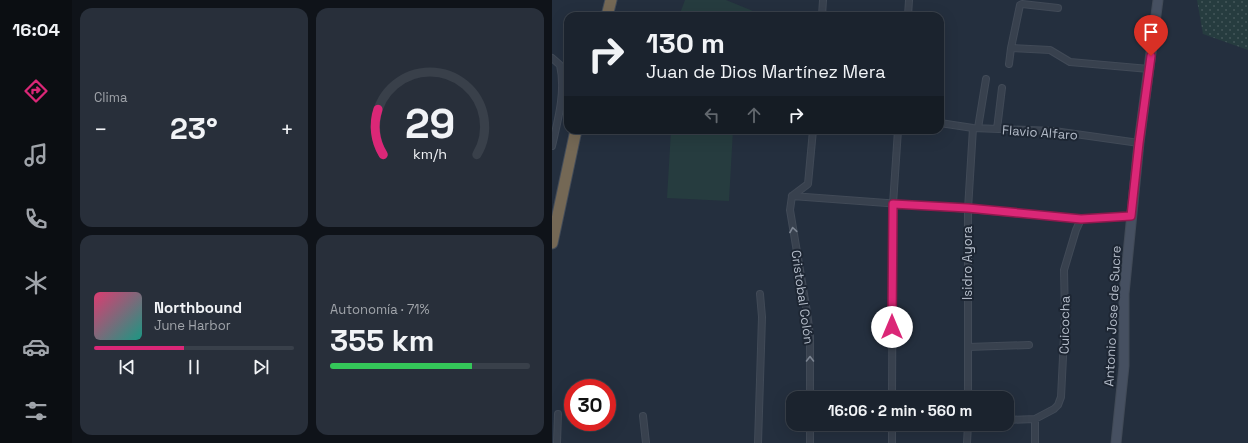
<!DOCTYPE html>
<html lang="es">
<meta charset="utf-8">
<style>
:root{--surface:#1b232e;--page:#282f3a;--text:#f1f3f6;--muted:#a0a4aa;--line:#39404a;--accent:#db2777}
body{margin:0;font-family:"Space Grotesk",sans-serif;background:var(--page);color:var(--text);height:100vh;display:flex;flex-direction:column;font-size:15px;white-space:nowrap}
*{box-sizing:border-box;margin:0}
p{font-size:13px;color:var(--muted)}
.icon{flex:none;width:22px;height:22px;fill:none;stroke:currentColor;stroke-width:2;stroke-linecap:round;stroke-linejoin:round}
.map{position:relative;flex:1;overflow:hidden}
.panel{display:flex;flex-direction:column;gap:8px;padding:8px;background:#0f1319;width:480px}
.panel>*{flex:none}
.hud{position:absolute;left:12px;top:12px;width:380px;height:122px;border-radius:12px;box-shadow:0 4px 16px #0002,0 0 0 1px var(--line);background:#1b232e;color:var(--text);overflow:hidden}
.speed{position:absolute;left:12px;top:379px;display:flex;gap:8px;font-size:20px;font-weight:700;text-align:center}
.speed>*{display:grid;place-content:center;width:52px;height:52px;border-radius:50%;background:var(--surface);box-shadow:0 4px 16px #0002,0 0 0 1px var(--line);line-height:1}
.speed .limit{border:6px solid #d22;background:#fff;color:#111}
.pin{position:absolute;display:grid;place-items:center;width:34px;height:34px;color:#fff;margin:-41px -17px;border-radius:50% 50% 50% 0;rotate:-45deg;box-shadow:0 0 4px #0007}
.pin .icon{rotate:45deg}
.me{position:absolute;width:44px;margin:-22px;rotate:0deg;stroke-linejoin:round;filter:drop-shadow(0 0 3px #0008)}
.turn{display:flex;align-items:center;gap:14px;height:84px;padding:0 16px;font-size:18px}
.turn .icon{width:52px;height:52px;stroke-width:2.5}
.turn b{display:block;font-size:28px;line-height:34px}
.lanes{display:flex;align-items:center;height:38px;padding:0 16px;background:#0003;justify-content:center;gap:20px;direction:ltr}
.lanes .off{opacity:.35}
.big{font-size:30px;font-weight:600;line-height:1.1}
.panel .widget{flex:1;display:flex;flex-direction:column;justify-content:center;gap:6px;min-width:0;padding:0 14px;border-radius:12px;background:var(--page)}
.panel .dial{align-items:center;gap:0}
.dial svg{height:104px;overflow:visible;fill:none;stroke:var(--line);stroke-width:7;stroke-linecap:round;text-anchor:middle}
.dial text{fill:var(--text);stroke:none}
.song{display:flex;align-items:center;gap:12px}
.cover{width:48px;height:48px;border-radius:6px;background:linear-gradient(135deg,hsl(340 70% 55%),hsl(170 70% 35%))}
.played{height:4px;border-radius:2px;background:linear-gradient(90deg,var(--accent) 45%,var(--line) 45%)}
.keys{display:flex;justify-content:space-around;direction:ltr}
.heat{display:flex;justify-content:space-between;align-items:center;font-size:22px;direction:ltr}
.charge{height:6px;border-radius:3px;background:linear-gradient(90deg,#34c759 71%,var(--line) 0)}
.panel .tiles{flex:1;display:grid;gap:8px;grid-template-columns:repeat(2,1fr)}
.trip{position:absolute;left:234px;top:391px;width:228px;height:40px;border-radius:12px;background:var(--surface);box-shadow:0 4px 16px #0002,0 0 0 1px var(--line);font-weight:600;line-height:40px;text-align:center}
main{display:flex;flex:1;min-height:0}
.dock{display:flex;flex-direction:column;width:72px;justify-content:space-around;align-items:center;background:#0b0e12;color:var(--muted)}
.dock .icon{width:28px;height:28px}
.dock .selected{color:var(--accent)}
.dock b{font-size:18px;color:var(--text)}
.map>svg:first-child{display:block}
</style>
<main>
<nav class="dock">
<b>16:04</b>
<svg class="icon selected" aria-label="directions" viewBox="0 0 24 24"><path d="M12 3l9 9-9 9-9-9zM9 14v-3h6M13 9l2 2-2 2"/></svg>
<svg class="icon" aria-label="music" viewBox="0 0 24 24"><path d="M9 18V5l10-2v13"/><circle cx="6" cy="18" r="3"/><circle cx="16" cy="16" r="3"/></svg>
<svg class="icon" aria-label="phone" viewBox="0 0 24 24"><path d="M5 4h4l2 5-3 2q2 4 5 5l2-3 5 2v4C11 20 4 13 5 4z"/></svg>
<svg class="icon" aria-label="climate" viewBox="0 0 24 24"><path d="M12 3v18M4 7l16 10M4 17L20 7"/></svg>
<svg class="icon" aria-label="car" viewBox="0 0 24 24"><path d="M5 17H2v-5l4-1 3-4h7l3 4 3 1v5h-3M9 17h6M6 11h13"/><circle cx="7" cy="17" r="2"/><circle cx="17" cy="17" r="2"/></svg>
<svg class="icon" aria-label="filters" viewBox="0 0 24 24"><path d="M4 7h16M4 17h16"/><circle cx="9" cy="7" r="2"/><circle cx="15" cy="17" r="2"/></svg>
</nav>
<section class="panel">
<div class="tiles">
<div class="widget"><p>Clima</p>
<div class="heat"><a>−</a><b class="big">23°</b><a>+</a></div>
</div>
<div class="widget dial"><svg viewBox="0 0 100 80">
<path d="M14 69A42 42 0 1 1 86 69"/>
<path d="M14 69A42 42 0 0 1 10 34" stroke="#db2777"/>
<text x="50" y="56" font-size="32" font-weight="700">29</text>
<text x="50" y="72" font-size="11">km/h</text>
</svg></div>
<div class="widget">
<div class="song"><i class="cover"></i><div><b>Northbound</b><p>June Harbor</p></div></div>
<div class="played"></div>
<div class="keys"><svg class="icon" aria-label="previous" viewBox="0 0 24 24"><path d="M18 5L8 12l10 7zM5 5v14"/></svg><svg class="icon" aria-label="pause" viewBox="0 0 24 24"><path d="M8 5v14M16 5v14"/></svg><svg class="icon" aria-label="next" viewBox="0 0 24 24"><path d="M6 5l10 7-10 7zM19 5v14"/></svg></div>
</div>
<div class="widget"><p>Autonomía · 71%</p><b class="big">355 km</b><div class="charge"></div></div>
</div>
</section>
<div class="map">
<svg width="696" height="443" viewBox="0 0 696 443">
<defs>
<pattern id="grass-dots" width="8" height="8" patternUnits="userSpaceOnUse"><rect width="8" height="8" fill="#263c3f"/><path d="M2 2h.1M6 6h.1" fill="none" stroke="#435659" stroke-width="1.8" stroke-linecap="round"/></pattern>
</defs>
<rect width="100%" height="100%" fill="#242f3e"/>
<path fill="url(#grass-dots)" d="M645,0H696V50L651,34Z"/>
<path fill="#263c3f" d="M133,0H174L213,16H127Z
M119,130H181L177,201L115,198Z"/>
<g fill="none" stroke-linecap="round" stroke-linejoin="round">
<g stroke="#414a57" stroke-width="8">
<path id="street" d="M270,16L271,0
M356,16L357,0
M459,48L498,50L518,62L597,69
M0,58L8,65C14,91 6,120 0,146
M457,64L459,48L468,5L470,4L506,8
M388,123L421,128L502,131L587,143
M426,128L434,79
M445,129L450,88
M240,196L416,209L529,219L579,216
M240,196L238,210L255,312L258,336V398
M240,196L256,184L261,130
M416,347L477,345
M340,398L341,204L346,130
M416,398V209L421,128
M91,416L94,443
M483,419V443
M455,420L483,419L502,409L506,405L509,397L513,317L512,270L524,230L529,219
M258,424V443
M340,424V443
M5,443L6,414
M206,443L210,317L208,294
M415,443L416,424"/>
</g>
<g stroke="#414a57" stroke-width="11">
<path id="secondary" d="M564,443L572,366V294L587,143L606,0"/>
</g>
<g stroke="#434c59" stroke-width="13">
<path id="highway" d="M55,16L59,0
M0,243L24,130"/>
</g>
<use href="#street" stroke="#38414e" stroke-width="6"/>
<use href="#secondary" stroke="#465061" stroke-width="9"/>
<use href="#highway" stroke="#746855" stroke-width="11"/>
</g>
<defs><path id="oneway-chevron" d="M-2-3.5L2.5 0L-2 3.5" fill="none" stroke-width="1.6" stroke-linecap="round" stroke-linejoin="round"/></defs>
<g stroke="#7c8592">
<use href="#oneway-chevron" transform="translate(241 230) rotate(-99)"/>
<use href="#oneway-chevron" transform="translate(258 359) rotate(-90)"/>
</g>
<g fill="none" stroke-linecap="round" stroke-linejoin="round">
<g stroke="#8e194d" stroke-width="10">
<path id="route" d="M340,327L341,204L416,208L529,219L579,216L587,143L599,56"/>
</g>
<use href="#route" stroke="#db2777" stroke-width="7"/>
</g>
<g text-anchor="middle" stroke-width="4" stroke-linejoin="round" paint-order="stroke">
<g font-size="13" fill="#b4bcc9" stroke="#1d2633">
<text transform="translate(488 132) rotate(4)" y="5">Flavio Alfaro</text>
<text transform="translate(415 263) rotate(-90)" y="5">Isidro Ayora</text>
<text transform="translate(251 297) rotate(82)" y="5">Cristobal Colón</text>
<text transform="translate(560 316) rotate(-87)" y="5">Antonio Jose de Sucre</text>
<text transform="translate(512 325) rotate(-89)" y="5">Cuicocha</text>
</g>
</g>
</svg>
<div class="speed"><div class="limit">30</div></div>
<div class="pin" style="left:599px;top:56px;background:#d93025"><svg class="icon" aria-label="arrive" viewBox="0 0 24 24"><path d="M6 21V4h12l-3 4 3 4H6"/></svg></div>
<svg class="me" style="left:340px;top:327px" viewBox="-20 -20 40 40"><circle r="19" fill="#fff"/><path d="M0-13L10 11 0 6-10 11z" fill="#db2777"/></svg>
<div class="trip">16:06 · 2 min · 560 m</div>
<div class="hud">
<div class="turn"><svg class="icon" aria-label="right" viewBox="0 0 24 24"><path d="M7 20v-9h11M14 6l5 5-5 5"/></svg><div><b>130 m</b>Juan de Dios Martínez Mera</div></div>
<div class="lanes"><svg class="icon off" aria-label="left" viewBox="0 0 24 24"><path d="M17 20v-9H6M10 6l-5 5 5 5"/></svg><svg class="icon off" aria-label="ahead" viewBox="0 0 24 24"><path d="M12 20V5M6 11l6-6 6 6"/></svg><svg class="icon" aria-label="right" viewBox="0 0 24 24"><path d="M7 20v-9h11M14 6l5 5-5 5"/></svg></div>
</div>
</div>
</main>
